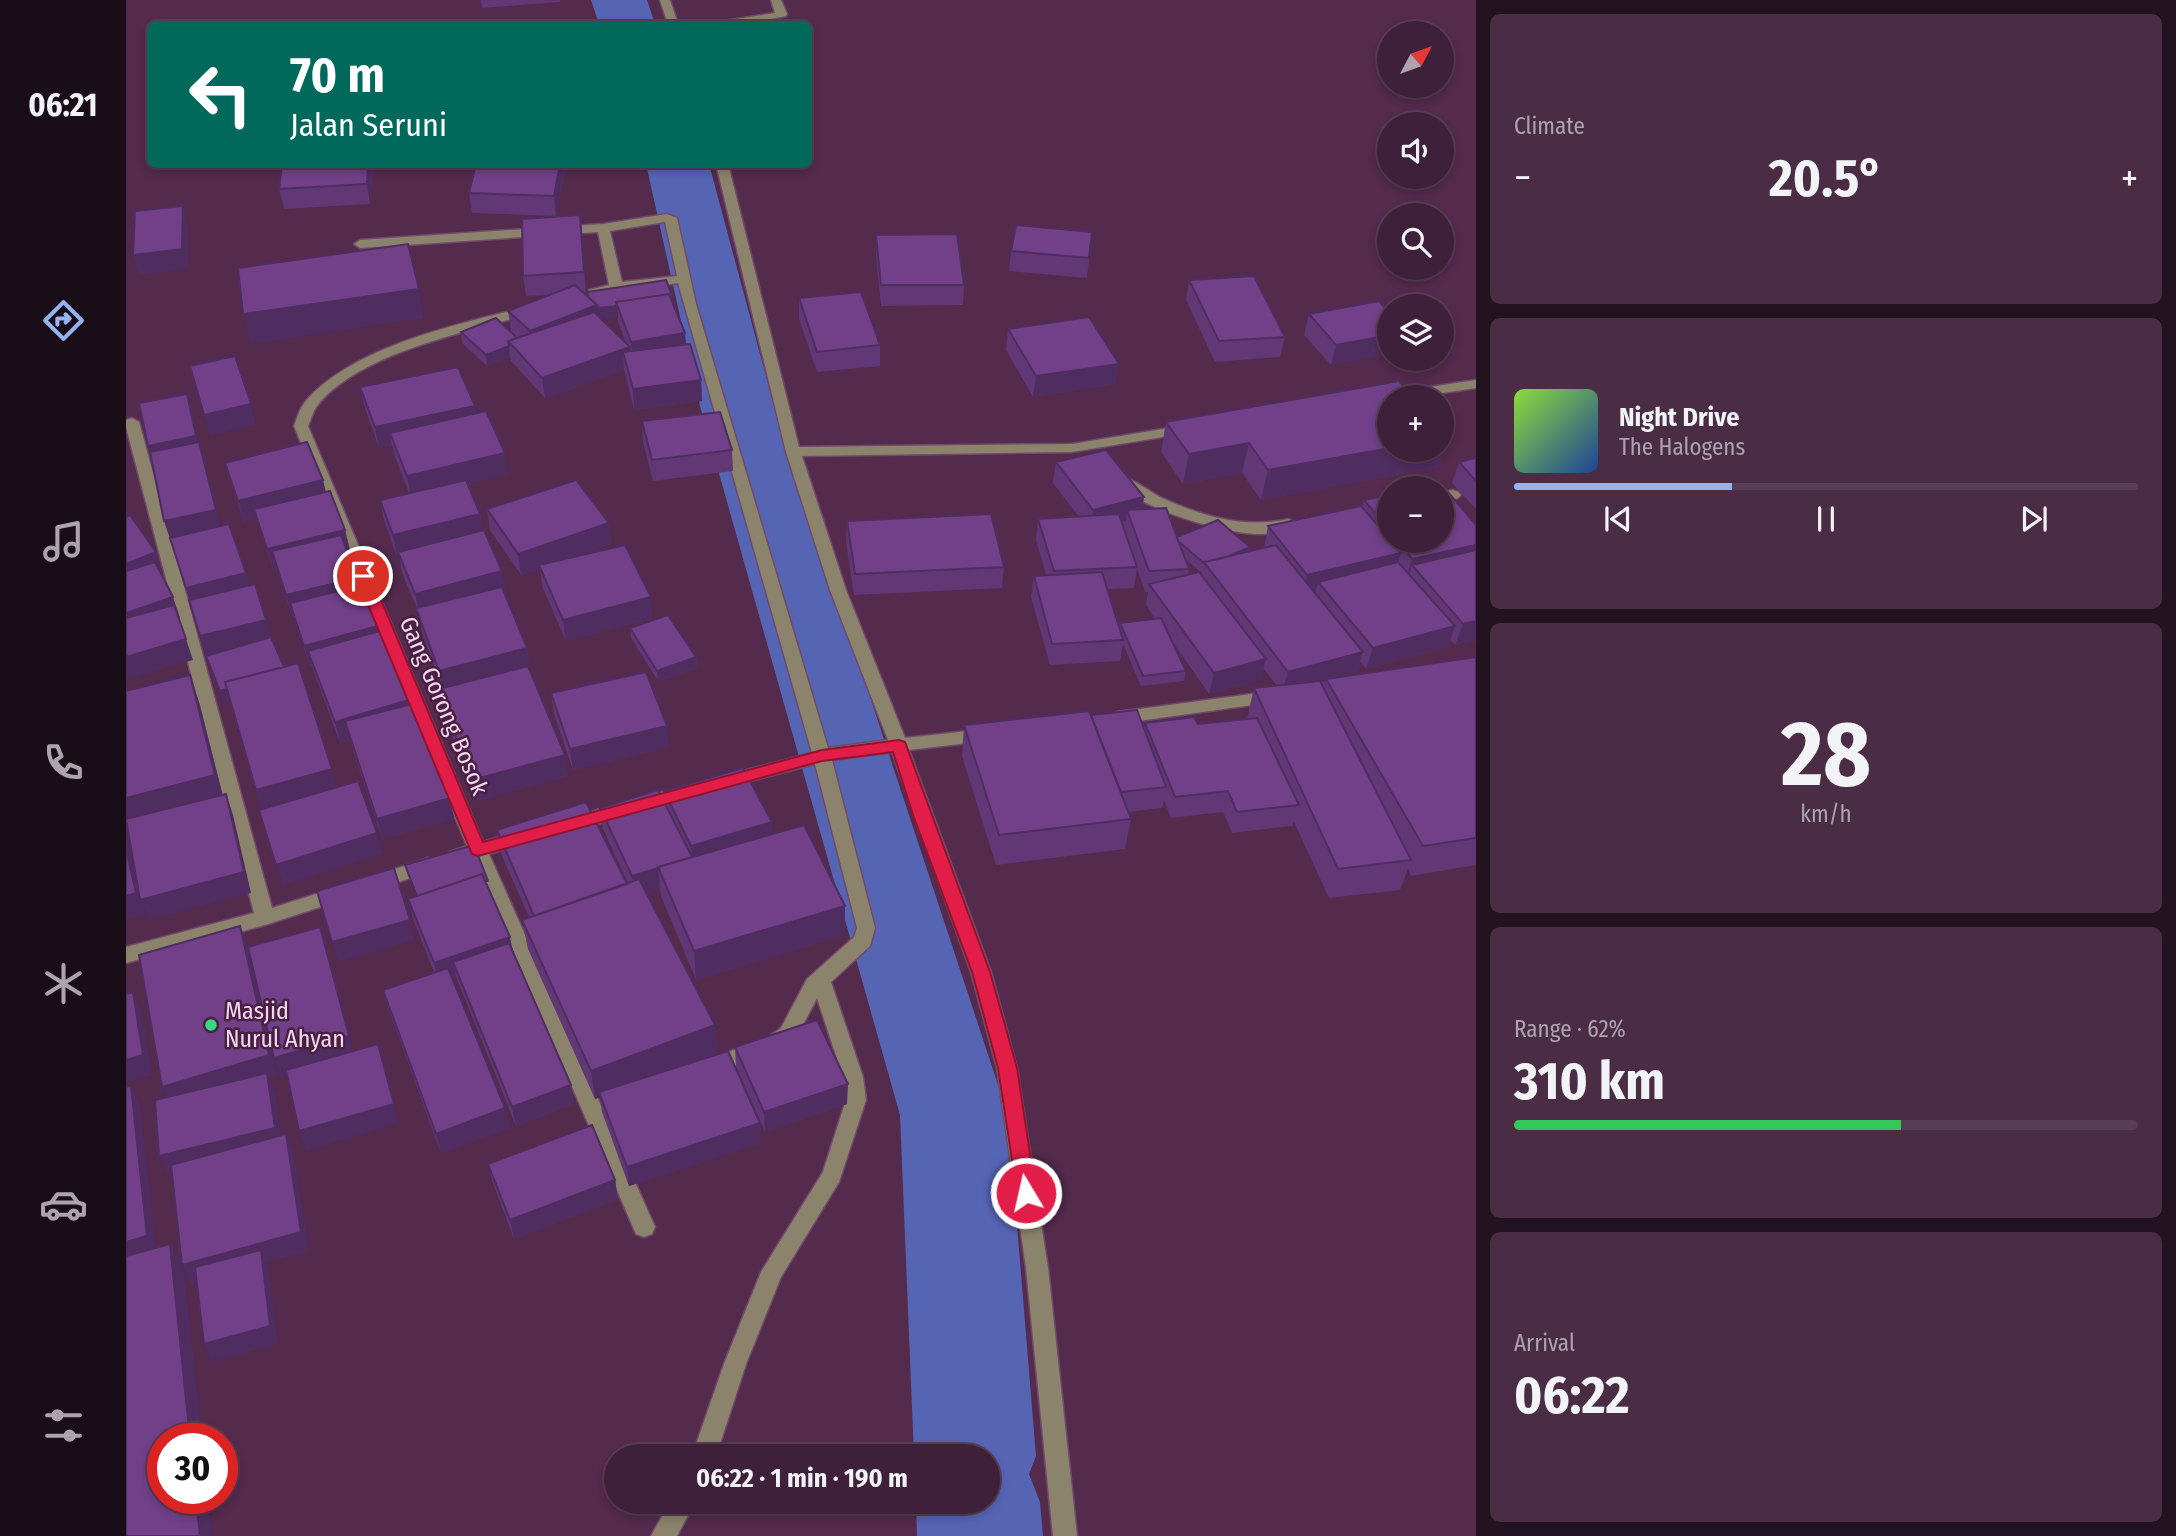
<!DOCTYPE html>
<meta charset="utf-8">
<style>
:root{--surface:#3f203a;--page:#4a2d45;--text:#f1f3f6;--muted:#ada3af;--line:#583e54;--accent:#95b2f1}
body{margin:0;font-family:"Fira Sans Condensed",sans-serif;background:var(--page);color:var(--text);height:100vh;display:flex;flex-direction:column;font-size:26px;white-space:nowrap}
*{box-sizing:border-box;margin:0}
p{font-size:23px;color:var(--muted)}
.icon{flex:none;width:38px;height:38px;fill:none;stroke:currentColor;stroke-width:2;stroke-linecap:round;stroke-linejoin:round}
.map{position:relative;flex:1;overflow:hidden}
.side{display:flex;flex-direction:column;gap:14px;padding:14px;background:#231220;width:700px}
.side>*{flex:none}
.hud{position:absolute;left:21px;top:21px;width:665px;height:147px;border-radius:10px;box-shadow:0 4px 10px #0003,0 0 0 2px var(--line);background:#00695c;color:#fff;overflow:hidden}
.needle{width:46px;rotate:49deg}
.controls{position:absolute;left:1251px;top:21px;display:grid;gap:14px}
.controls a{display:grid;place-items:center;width:77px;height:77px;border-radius:50%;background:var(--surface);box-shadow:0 4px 10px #0003,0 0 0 2px var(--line);font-size:35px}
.speed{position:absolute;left:21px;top:1423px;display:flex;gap:14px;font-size:35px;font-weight:700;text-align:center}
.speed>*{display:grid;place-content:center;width:91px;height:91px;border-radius:50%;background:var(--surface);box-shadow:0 4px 10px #0003,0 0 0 2px var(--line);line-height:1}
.speed .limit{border:10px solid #d22;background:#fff;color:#111}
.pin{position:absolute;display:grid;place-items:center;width:60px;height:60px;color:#fff;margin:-30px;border:4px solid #fff;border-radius:50%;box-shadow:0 2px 7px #0007}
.me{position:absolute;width:77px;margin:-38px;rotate:351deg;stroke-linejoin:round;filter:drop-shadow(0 0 5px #0008)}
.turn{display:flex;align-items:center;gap:24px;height:147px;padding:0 28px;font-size:32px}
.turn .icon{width:91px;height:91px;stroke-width:2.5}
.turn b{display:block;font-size:49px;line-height:60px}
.big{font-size:52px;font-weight:700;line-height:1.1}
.side .widget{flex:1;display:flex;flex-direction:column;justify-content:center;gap:10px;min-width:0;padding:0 24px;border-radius:10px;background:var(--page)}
.side .dial{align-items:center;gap:0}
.dial b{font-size:91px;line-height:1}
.song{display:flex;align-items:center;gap:21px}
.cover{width:84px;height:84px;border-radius:10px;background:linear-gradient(135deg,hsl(90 70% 55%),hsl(220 70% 35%))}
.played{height:7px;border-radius:4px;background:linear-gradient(90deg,var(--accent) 35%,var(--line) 35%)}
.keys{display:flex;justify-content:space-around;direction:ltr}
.heat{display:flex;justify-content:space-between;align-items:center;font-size:38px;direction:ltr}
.charge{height:10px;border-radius:5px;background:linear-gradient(90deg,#34c759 62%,var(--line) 0)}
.trip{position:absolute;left:478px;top:1444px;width:396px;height:70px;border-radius:35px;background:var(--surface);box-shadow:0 4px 10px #0003,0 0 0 2px var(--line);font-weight:700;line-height:70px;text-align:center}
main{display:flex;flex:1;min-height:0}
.tab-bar{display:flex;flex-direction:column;width:126px;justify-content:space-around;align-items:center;background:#190d17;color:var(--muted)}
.tab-bar .icon{width:49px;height:49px}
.tab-bar .current{color:var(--accent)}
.tab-bar b{font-size:32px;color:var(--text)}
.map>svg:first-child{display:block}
</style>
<main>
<nav class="tab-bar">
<b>06:21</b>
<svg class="icon current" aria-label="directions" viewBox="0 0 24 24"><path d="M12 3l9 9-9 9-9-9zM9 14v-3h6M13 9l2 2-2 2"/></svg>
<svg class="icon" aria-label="music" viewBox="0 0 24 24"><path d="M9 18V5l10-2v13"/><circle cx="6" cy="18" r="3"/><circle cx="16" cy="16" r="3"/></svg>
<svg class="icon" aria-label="phone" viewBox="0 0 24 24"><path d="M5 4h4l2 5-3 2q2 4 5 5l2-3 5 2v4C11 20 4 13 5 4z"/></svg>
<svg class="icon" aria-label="climate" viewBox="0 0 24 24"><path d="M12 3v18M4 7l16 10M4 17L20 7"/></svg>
<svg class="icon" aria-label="car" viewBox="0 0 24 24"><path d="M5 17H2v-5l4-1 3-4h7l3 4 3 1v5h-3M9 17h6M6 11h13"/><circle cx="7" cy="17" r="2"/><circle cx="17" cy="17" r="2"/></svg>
<svg class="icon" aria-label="filters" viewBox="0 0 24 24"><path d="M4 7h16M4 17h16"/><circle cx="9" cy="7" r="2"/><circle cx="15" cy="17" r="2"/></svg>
</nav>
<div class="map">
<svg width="1350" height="1536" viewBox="0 0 1350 1536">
<rect width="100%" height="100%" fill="#542a4d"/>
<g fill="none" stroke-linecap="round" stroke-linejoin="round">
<path fill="#5664b4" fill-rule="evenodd" d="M465,0H521L529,24H473Z
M520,164H583L648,406L882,1115L910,1456L903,1474L914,1502L917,1536H791L790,1502H861V1456H788L774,1115L574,406Z"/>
<g stroke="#71496a" stroke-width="3">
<path id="minor" d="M534,0H544L552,24H542Z
M645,0H655L661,14L660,16L617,24H593L598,21L649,13Z
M590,164H602L673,447L946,444L1061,425L1068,429L1061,433L946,452L676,456L720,590L779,738L860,729L869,735L860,741L783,750L865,972L891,1068L922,1268L951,1536H927L900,1268L871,1068L845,972L766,752L706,760L749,928L744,946L705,982L737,1077L740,1100L713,1182L655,1277L620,1364L590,1456H566L598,1364L635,1272L697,1172L720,1100L717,1077L691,998L669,1040L655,1050L584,1075L577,1073L574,1067L577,1061L641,1038L655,1028L681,979L728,937L731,928L689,764L598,788L592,787L589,782L592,777L598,776L686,753L552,283L463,296V290L483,285L472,232L234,248L228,244L234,240L477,224L541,214L551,218L570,304L702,748L762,740L704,590L660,452ZM539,222L551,276L496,282L484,231Z
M404,306L411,310L409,313C346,330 232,353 191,406C187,411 185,420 182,426L357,842L396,830L402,832L405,837L402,842L363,854L529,1227L526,1234L518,1237L510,1234L507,1227L347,859L329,864L323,862L320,857L323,852L341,846L168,426C171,418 174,408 179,402C226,346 336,323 404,306Z
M1350,380V388L1290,397H1264V401L1257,397L1264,393Z
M6,418L13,422L146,908L215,886L222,888L224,893L222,898L139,925L0,963V947L128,913L0,427V420Z
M995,476C1009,480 1021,490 1034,497C1075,516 1118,529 1163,519L1171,524L1168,527C1158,530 1147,534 1136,534C1100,535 1011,508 988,481Z
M1327,490L1332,492L1335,495L1332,498L1316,502V492Z
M1148,691L1156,697L1154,701L991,724L982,718L991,712Z
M561,785L567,787L570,792L567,797L446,831L440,829L437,824L440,819L446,817Z
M302,858L308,860L311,865L308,870L249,890L242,888L240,883L242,878Z
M544,1502H569L551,1536H525Z"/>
</g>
<use href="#minor" fill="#8b836b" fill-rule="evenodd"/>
</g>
<path fill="#613776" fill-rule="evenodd" d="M355,0H434V2L356,8Z
M247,164L244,204L158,209L153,189Z
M440,164L430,216L346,213L343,193Z
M454,215L460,292L457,293L461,296V292L548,306L559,333L560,344L575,380L576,401L508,410L498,370L419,398L385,361L384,357L361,366L336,343L335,332L385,331L382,311L424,295L400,296L397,276ZM492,316V322L500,343L475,318Z
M966,232L961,278L883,271L885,251Z
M750,235L838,285L837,305L755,306L750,255Z
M1063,280L1159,337L1154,357L1089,362L1060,300Z
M673,298L754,345V366L691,372L673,319Z
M1253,301L1205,365L1178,335L1183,314Z
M882,329L990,384L907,397L880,350Z
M234,387L351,414L382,474L341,483L354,514L357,530L380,592L378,593L401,648L404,670H403L442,776L350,801L317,710L313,689H316L295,629L291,608L276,573L273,555L271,556L258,521L254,500L283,493L268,454L266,445L253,448L239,408Z
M516,421L606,450L607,471L527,481L517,442Z
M1040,422L1322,437L1312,467L1135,500L1116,473L1057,484L1035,452Z
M1350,458V509L1326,483L1333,462Z
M930,462L1018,497L1016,510L1051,537L1123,551L1138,548L1142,526L1236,507L1238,500L1264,495V541H1316L1350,640L1329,645L1324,640L1322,647L1240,669L1234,661L1230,673L1218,676L1350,657V865L1285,876L1282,869L1274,890L1203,898L1168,822L1166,826L1106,833L1097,812L1045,818L1038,800L1036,808L1002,812L1005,819L999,849L870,865L836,756L838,725L965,716L1018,729L1019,723L1072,724L1121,719L1128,688L1151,686L1137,668L1134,680L1083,694L1048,644L1060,671L1058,681L1015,686L997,644L994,661L924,665L905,597L908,576L920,575L910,540L912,519L953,517L927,483ZM1059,559L1076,573L1075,575L1062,574L1063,569ZM1011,569L1019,592H1022L1020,605L1029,619L994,623L993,627L982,589L1008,588Z
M99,463L199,492L219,530L224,551H222L233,586L286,699L328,819L256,839L224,740L214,743L186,666L184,667L167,616H166L151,569L147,570L131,518L118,522Z
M361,509L483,523L485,544L447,557L527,618L440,641L416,586L414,569L395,575L364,530Z
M721,521L878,567L876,588L728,595L720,542Z
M504,628L570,657L571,668L532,681L505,638Z
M425,693L543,747L447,770L428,714Z
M538,791L646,834L719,906L718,935L570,980L535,896L534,888L520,893L589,1025L591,1053L560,1065L634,1123V1143L503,1186L476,1112L474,1097L469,1099L402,949L396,920L403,917L374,851L371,830L501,884L502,883L477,829L474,808L539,803Z
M279,865L364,892L448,1104L390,1126L330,977L326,978L379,1108L383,1128L315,1153L263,1010L257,990L308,972L287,919L282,899L290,896Z
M609,1047L721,1104L639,1132L610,1066Z
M362,1164L489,1180L492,1199L388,1239L367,1183Z"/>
<path fill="#4f2d60" d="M242,164H247L244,204L241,184Z
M434,164H440L430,216L428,196Z
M57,206L62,226V269L13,275L7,255Z
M454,215L456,235L460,292L458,272Z
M293,289L298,318L125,344L117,314Z
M471,305L491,306L492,316L473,319L407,352L404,331Z
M559,333L560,354L507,363L505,342Z
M1264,335V354L1205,365L1210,345Z
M383,346L384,357L361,366L360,355Z
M504,347L505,368L497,352L498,370L419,398L416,378Z
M993,364L990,384L907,397L910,376Z
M575,380L576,401L508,410L507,389Z
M61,394L76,457L28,466L22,446Z
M125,404L130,425L84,436L78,415Z
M349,406L353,426L264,433L266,445L253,448L249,427Z
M1322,437L1312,467L1135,500L1142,470L1264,448V450H1316V438Z
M73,442L96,531L45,542L38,521Z
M1123,443L1116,473L1057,484L1063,454Z
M379,453L382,474L285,496L281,476Z
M197,480L202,501L118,522L112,501Z
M1018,497L1014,518L1001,510L1000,521L963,531L967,510Z
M354,514L358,535L272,552L273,555L271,556L267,535Z
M483,523L485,544L415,568L413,565L414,569L395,575L392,554Z
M219,530L224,551L152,569L146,551L151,569L147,570L141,549Z
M1350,545V565H1286L1281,580H1279L1286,559Z
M1124,547L1121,558L1081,565Z
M30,552L37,573L0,588V564Z
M1275,553L1269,574L1192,582L1189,593L1175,596L1181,575Z
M376,571L380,592L294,615L289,594Z
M120,573L126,594L67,609L60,588Z
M231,578L236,599L164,603L167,616H166L160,595Z
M47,597L54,618L0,637V613Z
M525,597L527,618L440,641L437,620Z
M140,620L146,641L80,657L74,636Z
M1350,621V640L1329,645L1337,624Z
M252,626L257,647L182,651L186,666L184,667L178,646Z
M1329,626L1322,647L1240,669L1247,648Z
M60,639L67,660L0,680V657Z
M401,648L404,670L317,692L313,671Z
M1237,652L1230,673L1201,681L1200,679V681L1156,693L1162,672Z
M570,657L571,668L532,681L531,671Z
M1140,659L1134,680L1083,694L1088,673Z
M160,671L163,682L97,702L94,691Z
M64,675L74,705L99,805L0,831V798Z
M286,699L291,720L219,721L224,740L214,743L209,722Z
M541,726L543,747L447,770L444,749Z
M439,755L442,776L350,801L346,780Z
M206,769L211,790L136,811L130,790Z
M100,794L107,815L125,893L23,920L17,906L19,914L0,919V835L15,900Z
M324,798L328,819L256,839L251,819Z
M646,822V843L566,857L565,846Z
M251,833L257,854L157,885L150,865Z
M532,868L534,888L508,897L506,876Z
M719,906L718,935L570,980L568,951Z
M284,920L289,940L212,962L206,942Z
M114,926L121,947L151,1074L143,1077L149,1093L156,1148L42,1175L33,1156L45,1107L36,1087Z
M194,927L229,1056L155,1078L148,1058Z
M384,937L388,957L327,962L330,977L313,983L308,963Z
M7,992L16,1012L26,1075L0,1082V1060Z
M589,1025L591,1053L475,1097L473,1092L474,1097L469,1099L465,1071Z
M252,1044L273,1123L180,1151L173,1131Z
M722,1084L721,1104L639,1132L638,1112Z
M445,1085L448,1104L390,1126L386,1107Z
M5,1086L14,1105L31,1255L0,1263Z
M379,1108L383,1128L315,1153L310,1134Z
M634,1123V1143L503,1186L501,1167Z
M160,1134L168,1154L183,1251L140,1263L143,1268L152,1344L87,1362L78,1344L136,1264L66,1284L56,1265Z
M489,1180L492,1199L388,1239L384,1220Z
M44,1244L58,1270L76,1438H64Z
M70,1498H82L86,1536H74Z"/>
<path fill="#714089" stroke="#4f2d60" stroke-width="2" d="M156,164H242L241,184L153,189Z
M350,164H434L428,196L343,193Z
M57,206L56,249L7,255L9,211Z
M454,215L458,272L397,276L396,219Z
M890,225L966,232L963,258L885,251Z
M831,234L838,285H755L750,235Z
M282,244L293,289L117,314L112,268Z
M1128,276L1159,337L1093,341L1063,280Z
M540,280L547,297H544L543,294L490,302L491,306L472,308L471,305L463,298L461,292Z
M449,285L471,305L404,331L382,311Z
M735,292L754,345L691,352L673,298Z
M543,294L559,333L505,342L490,302Z
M1253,301L1264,313V335L1210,345L1183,314Z
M468,312L504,347L416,378L382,341Z
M963,317L993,364L910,376L882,329Z
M370,318L391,338L382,341L383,346L360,355L335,332Z
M564,344L575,380L507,389L497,352Z
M109,356L125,404L78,415L64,366Z
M332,367L349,406L249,427L234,387Z
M1273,381L1287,397H1264V448L1142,470L1123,443L1063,454L1040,422Z
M61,394L70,436L22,446L13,403Z
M360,411L379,453L281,476L264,433Z
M594,412L606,450L526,460L516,421Z
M1316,431L1322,437L1316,438Z
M73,442L90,510L38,521L24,452Z
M181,442L197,480L112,501L99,463Z
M980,450L1018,497L967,510L930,462Z
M1350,458V481L1333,462Z
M340,480L354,514L267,535L254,500Z
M450,480L483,523L392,554L361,509Z
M1315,484L1350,525V545L1286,559L1271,541H1316V488H1297Z
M204,491L219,530L141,549L128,509Z
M1264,495V531L1238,500Z
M1235,506L1264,539V541H1265L1275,553L1181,575L1142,526Z
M1040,508L1063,569L1023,571L1001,510Z
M865,514L878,567L729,574L721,521Z
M993,514L1011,567L928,571L912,519Z
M4,515L30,552L0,564V517Z
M1092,520L1124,547L1101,557L1078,562L1079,564L1052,541L1051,537Z
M103,524L120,573L60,588L44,538Z
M358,530L376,571L289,594L272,552Z
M215,535L231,578L160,595L146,551Z
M499,545L525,597L437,620L413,565Z
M1150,545L1237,652L1162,672L1078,562Z
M1350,550V621L1337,624L1286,565Z
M29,562L47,597L0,613V571Z
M1272,562L1329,626L1247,648L1192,582Z
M976,572L997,640L926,644L908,576Z
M1073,572L1140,659L1088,673L1023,584Z
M129,584L140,620L74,636L63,600Z
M237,585L252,626L178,646L164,603Z
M376,587L401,648L313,671L290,608Z
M48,605L60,639L0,657V618Z
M542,615L570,657L531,671L504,628Z
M1035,618L1060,671L1017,676L994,623Z
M257,630L286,699L209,722L182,651Z
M145,637L158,667L99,682L101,689L94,691L80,656Z
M1350,657V838L1297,846L1200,679Z
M172,663L206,769L130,790L99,682Z
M402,666L439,755L346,780L313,689Z
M520,672L541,726L444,749L425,693Z
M64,675L89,775L0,798V691Z
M1194,681L1285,860L1212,869L1128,688Z
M290,703L324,798L251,819L219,721Z
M1011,710L1040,787L995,792L965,715Z
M963,711L1005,819L873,835L838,725Z
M1068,717L1072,724L1131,718L1173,805L1111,812L1102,791L1049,797L1019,723Z
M617,768L646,822L565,846L538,791Z
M232,781L251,833L150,865L133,810Z
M532,790L566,857L532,867L533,868L506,876L474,808Z
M100,794L118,872L14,900L0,819Z
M460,802L501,884L408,916L371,830Z
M678,825L719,906L568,951L532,867Z
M348,845L362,881L359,882L356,874L291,896L279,865Z
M0,849L10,893L0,896Z
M268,868L284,920L206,942L191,891Z
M356,874L384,937L308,963L282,899Z
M513,879L589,1025L465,1071L396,920Z
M114,926L143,1055L36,1087L13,955Z
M194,927L223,1036L148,1058L122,947Z
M383,943L445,1085L386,1107L327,962Z
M322,968L379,1108L310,1134L257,990Z
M7,992L17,1055L0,1060V994Z
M691,1020L722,1084L638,1112L609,1047Z
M252,1044L268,1104L173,1131L160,1070Z
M602,1051L634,1123L501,1167L473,1092Z
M141,1073L149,1128L33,1156L29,1100Z
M5,1086L21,1236L0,1242V1087Z
M466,1125L489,1180L384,1220L362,1164Z
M160,1134L175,1232L56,1265L45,1165Z
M44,1244L64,1438H37V1498H70L74,1536H0V1256Z
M135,1250L144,1326L78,1344L69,1267Z"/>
<path fill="#e11d48" stroke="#92132f" stroke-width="2" d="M237,571L245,576L357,842L696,750L773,740L779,742L864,972L891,1068L910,1193L907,1199L900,1202L893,1199L891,1193L872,1068L846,972L788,818L767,752L696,761L352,856L346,854L230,576Z"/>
<circle fill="#39d87f" stroke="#491f43" stroke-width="2.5" cx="85" cy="1025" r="7"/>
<g text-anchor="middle" stroke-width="5" stroke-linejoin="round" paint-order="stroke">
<g font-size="24" fill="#f3d8ed" stroke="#491f43">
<text transform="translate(318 706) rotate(67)" y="8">Gang Gorong Bosok</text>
</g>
<g font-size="24" fill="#f3d8ed" stroke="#491f43" text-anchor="start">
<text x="99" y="1019">Masjid<tspan x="99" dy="28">Nurul Ahyan</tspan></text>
</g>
</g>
</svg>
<div class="controls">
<a><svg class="needle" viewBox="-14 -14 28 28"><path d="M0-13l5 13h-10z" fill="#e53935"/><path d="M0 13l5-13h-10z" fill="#ada3af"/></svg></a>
<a><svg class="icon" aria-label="sound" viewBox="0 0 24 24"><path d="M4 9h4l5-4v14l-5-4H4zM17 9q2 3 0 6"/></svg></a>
<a><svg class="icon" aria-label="search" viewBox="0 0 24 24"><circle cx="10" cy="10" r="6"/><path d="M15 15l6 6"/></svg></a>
<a><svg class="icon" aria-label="layers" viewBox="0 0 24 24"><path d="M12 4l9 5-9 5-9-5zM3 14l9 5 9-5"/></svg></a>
<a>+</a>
<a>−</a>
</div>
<div class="speed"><div class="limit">30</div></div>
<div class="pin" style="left:237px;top:576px;background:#d93025"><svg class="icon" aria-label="arrive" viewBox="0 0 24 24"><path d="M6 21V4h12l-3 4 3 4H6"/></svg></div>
<svg class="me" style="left:900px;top:1193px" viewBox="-20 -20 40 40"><circle r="17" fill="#e11d48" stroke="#fff" stroke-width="3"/><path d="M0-11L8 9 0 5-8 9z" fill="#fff"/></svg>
<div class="trip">06:22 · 1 min · 190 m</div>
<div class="hud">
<div class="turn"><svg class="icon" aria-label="left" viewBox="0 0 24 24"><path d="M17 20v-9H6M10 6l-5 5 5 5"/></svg><div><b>70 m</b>Jalan Seruni</div></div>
</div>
</div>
<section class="side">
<div class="widget"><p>Climate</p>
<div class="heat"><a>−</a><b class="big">20.5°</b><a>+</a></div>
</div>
<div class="widget">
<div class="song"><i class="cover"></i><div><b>Night Drive</b><p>The Halogens</p></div></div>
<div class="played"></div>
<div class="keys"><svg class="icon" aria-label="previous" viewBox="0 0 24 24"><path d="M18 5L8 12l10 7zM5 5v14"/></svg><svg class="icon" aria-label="pause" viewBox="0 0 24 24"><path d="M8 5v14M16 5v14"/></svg><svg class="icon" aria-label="next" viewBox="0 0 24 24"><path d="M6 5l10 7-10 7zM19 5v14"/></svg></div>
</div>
<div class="widget dial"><b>28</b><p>km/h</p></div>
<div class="widget"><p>Range · 62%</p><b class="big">310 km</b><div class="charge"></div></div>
<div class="widget"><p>Arrival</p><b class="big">06:22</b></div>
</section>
</main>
